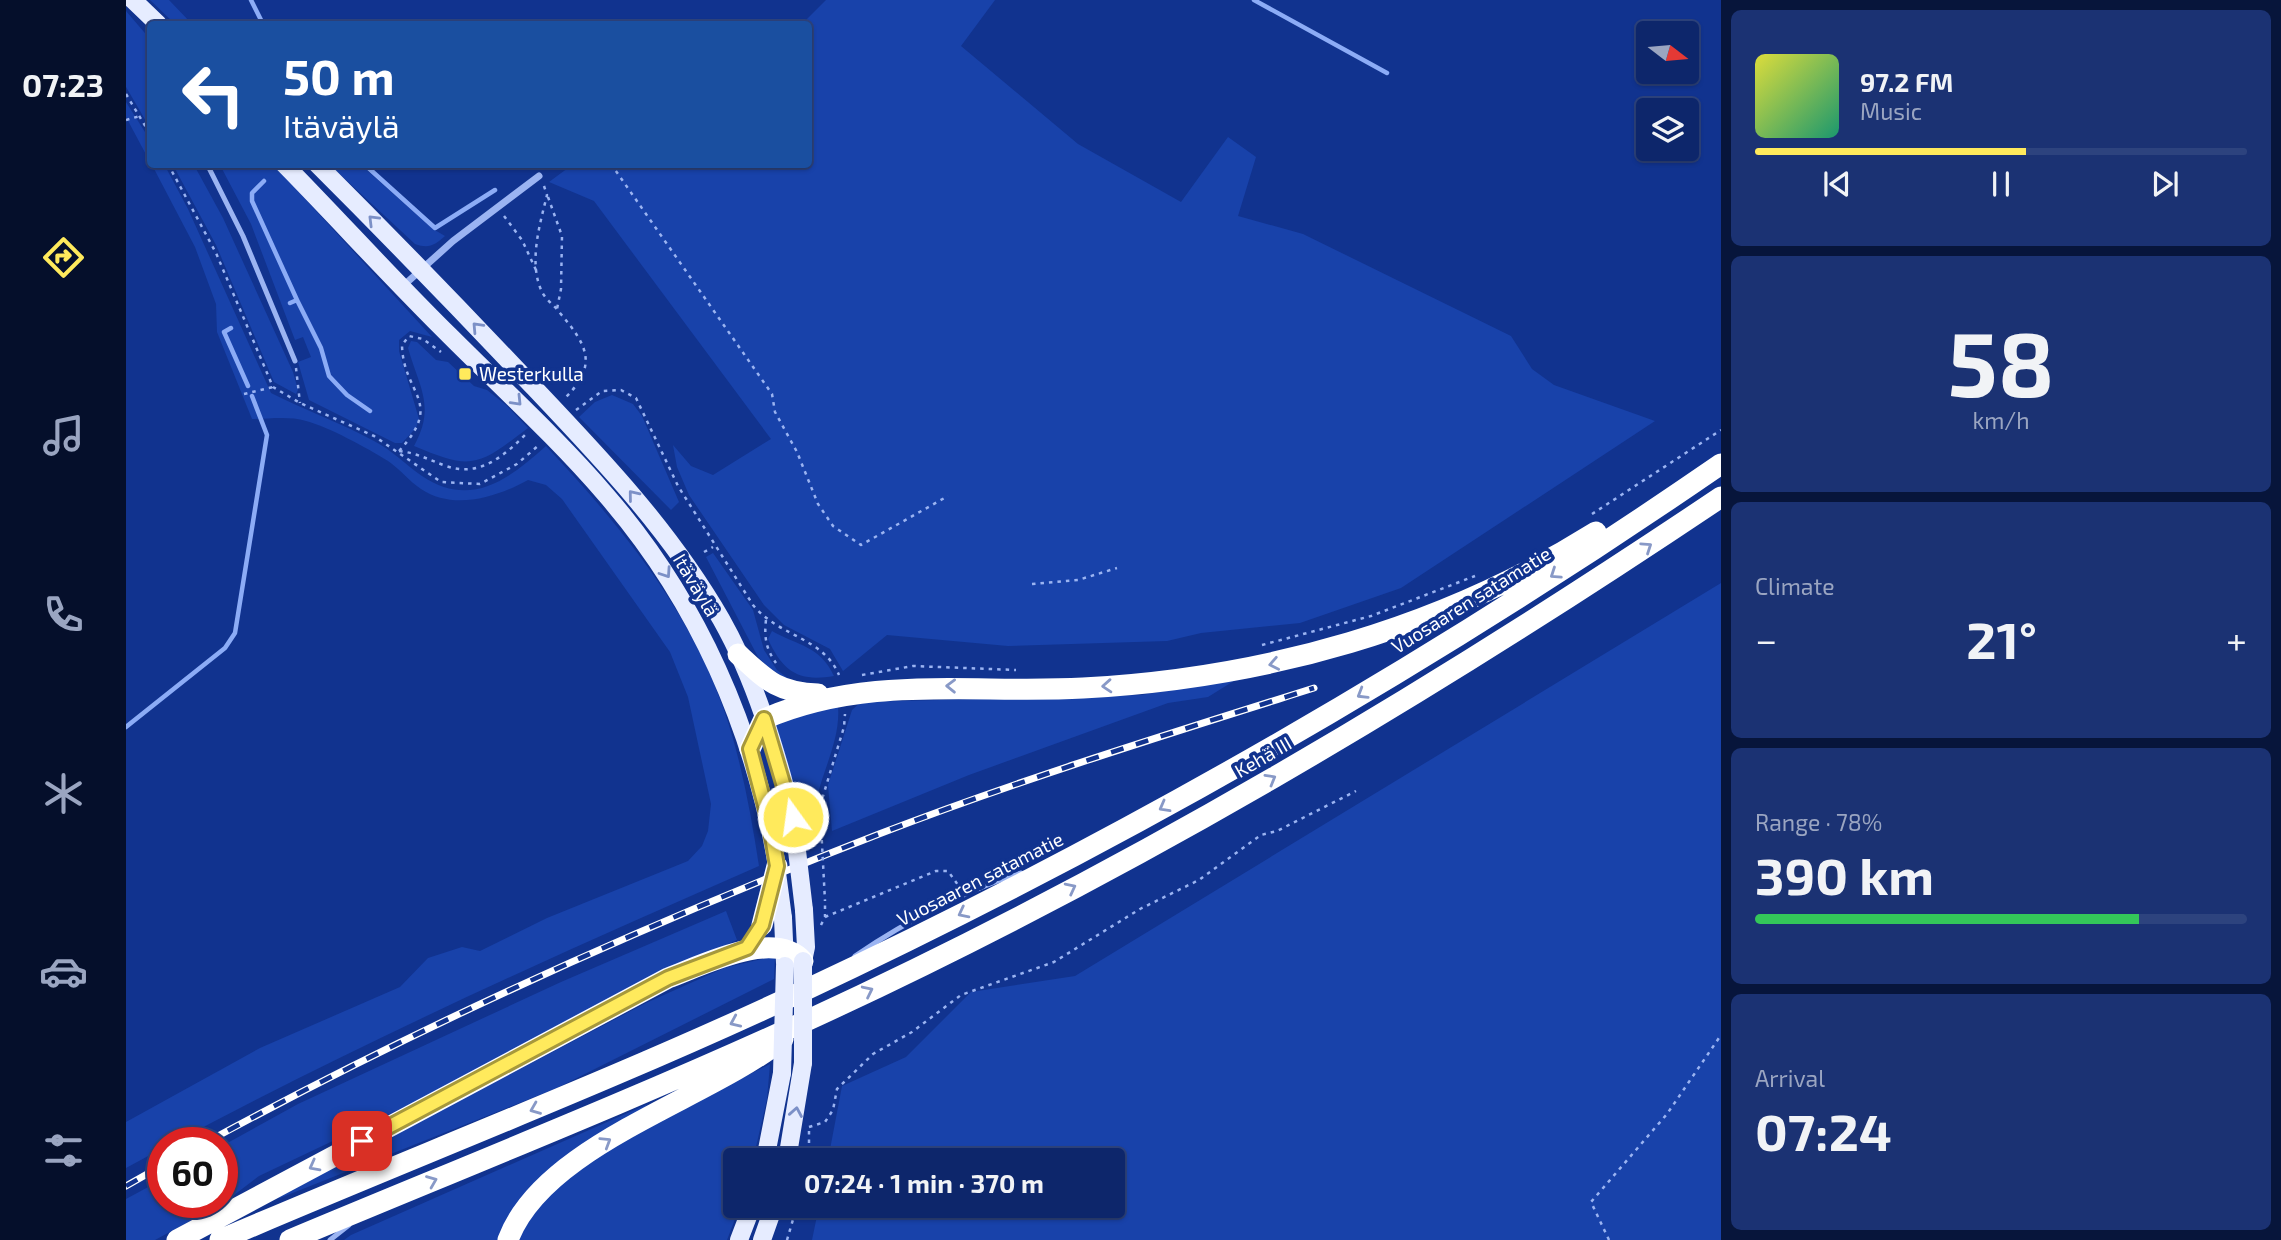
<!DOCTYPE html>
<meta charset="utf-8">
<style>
:root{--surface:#0d266b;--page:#1b3273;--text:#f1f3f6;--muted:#9aa5c1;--line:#2d437e;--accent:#ffea5c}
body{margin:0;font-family:"Exo 2",sans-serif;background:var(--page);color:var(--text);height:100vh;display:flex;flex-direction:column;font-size:26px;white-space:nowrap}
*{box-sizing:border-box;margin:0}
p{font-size:23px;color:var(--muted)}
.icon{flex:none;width:38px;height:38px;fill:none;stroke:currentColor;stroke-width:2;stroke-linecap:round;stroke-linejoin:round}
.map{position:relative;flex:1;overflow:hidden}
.drawer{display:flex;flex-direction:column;gap:10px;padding:10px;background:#07153b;width:560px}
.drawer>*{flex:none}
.top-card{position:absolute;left:21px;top:21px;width:665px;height:147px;border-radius:7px;box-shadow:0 2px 5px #0004,0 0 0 2px var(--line);background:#1a4fa0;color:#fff;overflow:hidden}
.needle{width:46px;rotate:106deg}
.fabs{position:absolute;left:1510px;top:21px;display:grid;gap:14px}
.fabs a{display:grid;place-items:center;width:63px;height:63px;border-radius:7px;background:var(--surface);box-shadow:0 2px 5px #0004,0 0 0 2px var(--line);font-size:35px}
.speed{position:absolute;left:21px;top:1127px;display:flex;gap:14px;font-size:35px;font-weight:700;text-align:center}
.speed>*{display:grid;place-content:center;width:91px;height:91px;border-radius:50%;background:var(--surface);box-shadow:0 2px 5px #0004,0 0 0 2px var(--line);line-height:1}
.speed .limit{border:10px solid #d22;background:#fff;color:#111}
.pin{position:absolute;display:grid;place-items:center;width:60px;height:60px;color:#fff;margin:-30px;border-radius:14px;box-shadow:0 4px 10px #0006}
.me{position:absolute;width:77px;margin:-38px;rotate:346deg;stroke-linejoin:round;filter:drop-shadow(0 0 5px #0008)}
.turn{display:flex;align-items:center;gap:24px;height:147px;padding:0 21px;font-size:32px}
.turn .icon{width:91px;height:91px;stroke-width:2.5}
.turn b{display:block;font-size:49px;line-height:60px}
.big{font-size:52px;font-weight:700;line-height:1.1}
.drawer .widget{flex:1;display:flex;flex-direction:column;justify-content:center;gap:10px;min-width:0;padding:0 24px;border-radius:10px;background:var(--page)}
.drawer .dial{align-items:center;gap:0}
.dial b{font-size:91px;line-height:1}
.song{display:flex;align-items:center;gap:21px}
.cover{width:84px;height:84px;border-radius:10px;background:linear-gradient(135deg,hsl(60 70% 55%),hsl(160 70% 35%))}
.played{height:7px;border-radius:4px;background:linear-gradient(90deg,var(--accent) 55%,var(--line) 55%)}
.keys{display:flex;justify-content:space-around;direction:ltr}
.heat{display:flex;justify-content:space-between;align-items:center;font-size:38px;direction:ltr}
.charge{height:10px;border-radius:5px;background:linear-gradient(90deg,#34c759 78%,var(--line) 0)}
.trip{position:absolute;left:597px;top:1148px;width:402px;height:70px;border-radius:7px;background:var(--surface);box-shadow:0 2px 5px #0004,0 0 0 2px var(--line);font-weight:700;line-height:70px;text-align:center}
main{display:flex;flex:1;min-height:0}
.menu{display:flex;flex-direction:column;width:126px;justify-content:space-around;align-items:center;background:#050f2b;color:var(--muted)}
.menu .icon{width:49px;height:49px}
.menu .on{color:var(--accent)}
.menu b{font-size:32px;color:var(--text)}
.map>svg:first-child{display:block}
</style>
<main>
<nav class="menu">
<b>07:23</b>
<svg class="icon on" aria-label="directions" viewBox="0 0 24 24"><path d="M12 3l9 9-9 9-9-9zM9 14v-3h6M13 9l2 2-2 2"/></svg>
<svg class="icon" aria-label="music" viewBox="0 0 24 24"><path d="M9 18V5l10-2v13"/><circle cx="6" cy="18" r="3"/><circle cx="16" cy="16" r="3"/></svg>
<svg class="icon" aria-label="phone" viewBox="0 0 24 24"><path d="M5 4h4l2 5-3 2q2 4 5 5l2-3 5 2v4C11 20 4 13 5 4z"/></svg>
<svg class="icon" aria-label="climate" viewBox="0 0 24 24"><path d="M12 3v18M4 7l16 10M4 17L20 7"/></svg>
<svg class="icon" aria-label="car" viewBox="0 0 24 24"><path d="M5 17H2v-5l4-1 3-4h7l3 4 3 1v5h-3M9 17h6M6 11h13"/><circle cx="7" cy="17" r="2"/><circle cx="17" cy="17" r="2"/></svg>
<svg class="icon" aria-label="filters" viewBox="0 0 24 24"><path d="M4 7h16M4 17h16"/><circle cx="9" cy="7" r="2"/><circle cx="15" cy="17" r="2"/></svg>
</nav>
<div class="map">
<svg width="1595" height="1240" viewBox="0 0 1595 1240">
<rect width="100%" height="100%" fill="#11338f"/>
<path fill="#1842aa" d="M24,0H43L66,24H49Z
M700,0H869L835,46L952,144L1055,202L1102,137L1130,157L1112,216L1177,234L1385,336L1406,369L1428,385L1529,421L1275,588L1174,623L1075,633L1041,641L882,646L761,635L717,671L704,649L658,625L638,605L563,495L551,467L547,445L565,466L587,475L645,439L468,201L423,182L446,165L682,164V24H676Z
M0,11L24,39V128L0,87Z
M0,102L24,140V162L0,117Z
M38,164L62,209L145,393C179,410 215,423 248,441C266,450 280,465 296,476C345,509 383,479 420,446C492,523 563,608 598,710C615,759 625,814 633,866C434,953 238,1041 47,1143H37V1148L0,1168V1122L134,1048L274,987L302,958L336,947L354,951L421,918L562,861L576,846L582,831L585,804L562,697L544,652L436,499L420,485L402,480C371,497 328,511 295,489C283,481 274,469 262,461C241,448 203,427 180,421C163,416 144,419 126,419L91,332L90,304L69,247L26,165Z
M47,165H68L97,218L167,372L172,390L170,394L148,382L90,245Z
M94,165H148L306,337L284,331L273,340V351L293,419L290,428L276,443H269L183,400L172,362L185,357L177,337L169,340L125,224Z
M204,165H235L307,229L319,236C309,245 303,249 289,244Z
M285,341L291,342L310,360L322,362L348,386L361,390L380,405L402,428C352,466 347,471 288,446C310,406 293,387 282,348Z
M486,395L507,404L516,416L553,502L545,510L453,417L469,402Z
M587,553L627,610L638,650L651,670L672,686L643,668L632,657L580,557Z
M1595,583V1240H686L693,1206H987V1160H702L716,1086L780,1057L845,992L949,976Z
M646,631C673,646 694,646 708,676C673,682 657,672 642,639Z
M1111,679L1082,697L1042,703L843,775L706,831L702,785L726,710L735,702L1015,695Z
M712,706C715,742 694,773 689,809L675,816L650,725L652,720Z
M600,911L611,940L604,943L312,1091L133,1176L99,1202L29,1240H0V1199L37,1179V1202H96V1146L172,1104L435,982Z
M649,956L648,979L431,1088L154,1198L149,1197L520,1003L598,968Z
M644,1064L641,1099L627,1160H609V1206H614L601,1240H390C428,1161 567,1103 644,1064Z
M522,1104L372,1240H218L225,1235Z"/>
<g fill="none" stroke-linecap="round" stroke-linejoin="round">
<path stroke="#8cacf6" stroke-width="4.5" d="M125,0L137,24
M1128,0L1261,73
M238,164L309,228L369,190
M138,181L126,193V201L171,300L164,303
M171,300L195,348L203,376L221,395L244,411
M105,328L98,332L122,386
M0,727L99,648L109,633L141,435L126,396"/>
<path stroke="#9bb4f2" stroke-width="2.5" stroke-dasharray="3.5 5" stroke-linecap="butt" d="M0,94L24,134
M0,120L14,116
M42,164L90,253L147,387L174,403L248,436L315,482L354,484L391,464L413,445
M485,164L646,394L649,412L671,452L692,504L707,526L735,545L822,496
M418,186L421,195C414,224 402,263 416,292C420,300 429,306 434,313C460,344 473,364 440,397
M422,197L436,236L435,289L431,309
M378,216L396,240L410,270
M170,368L174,403
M118,394L147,387
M450,410L476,391L495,390L510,398L552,486L627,605C653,637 697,637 713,675
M273,451C319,401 277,395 276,345L283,336L297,339L315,352
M273,451C291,453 303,460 320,466C354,478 379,455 401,433
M1466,514L1595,430
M578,552L587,547
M906,584L952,580L991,568
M640,620C638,637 640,649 650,663
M1136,645L1245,616L1349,576
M736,675L787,666L890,670
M694,806L718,727L719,714
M699,917L810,871H822L832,885
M695,925L699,917V901
M683,1127L699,1122L707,1110L711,1089L747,1054L786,1032L835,995L928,962L1014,909L1073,880L1135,835L1151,831L1230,791
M683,1160V1130
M661,1240L671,1206
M1483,1240L1465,1202L1541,1114L1595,1035"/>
<path stroke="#9bb4f2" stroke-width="5" d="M81,164L117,236L169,361
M729,956C781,921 835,892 895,873
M204,1240L223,1225"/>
<path stroke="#9bb4f2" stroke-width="7" d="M277,286L327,241L413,176"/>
<path stroke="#e6ecff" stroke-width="18" d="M7,0L32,24
M158,164C214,221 267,280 324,336C377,389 432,439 480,495C572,601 628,729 651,866
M191,164C261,234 330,305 398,377C470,453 542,527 595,619C629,679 650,750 667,817
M657,918L659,963
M677,961L680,947L678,910
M639,1160L656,1073
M661,1160L677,1063
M613,1240L626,1206
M636,1240L648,1206"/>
<path stroke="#fff" stroke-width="21" d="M612,654C640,680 652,693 692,694
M624,749L638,719C742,674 848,694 957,688C1139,678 1315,629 1470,532
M51,1240L542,978C575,966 648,928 677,961
M94,1240C287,1157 483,1082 673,993C995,842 1303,665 1595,464
M164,1240C336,1168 510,1099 680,1021C1000,874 1303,693 1595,497
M382,1240C417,1145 581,1100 657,1039"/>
<g stroke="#fff" stroke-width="7">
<path id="rail" d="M79,1143C296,1025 523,923 753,834C896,779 1042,734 1188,688
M0,1186L37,1165"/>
</g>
<use href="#rail" stroke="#11338f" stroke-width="4.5" stroke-dasharray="13" stroke-linecap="butt"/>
<path stroke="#9bb4f2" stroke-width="2.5" stroke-dasharray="3.5 5" stroke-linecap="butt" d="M694,806L699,901"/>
<path stroke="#e6ecff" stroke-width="18" d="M667,817L678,910
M651,873L657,918
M677,1063V961
M656,1073L659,966"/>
<path stroke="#fff" stroke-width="21" d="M636,925L651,866"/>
</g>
<defs><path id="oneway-chevron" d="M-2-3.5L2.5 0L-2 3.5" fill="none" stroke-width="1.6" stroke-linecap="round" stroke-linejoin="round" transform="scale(1.75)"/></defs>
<g stroke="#7c90c7">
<use href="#oneway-chevron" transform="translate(247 220) rotate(-135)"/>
<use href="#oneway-chevron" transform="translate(351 327) rotate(-133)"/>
<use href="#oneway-chevron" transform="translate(391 401) rotate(46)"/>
<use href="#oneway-chevron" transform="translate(507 495) rotate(-129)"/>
<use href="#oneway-chevron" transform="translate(540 573) rotate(56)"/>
<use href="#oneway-chevron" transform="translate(670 1112) rotate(-80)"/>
</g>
<g stroke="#8899c7">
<use href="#oneway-chevron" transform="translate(1521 547) rotate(-34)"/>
<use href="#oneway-chevron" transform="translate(1429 574) rotate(146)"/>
<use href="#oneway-chevron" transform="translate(1148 664) rotate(169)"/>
<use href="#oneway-chevron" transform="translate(825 686) rotate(-179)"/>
<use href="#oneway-chevron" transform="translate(981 686) rotate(176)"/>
<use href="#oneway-chevron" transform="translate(1236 694) rotate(149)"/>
<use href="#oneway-chevron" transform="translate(1145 779) rotate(-30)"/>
<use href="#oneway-chevron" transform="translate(1038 807) rotate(151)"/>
<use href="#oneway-chevron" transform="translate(945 888) rotate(-27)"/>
<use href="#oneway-chevron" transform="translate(837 913) rotate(153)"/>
<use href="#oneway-chevron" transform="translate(742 991) rotate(-26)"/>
<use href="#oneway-chevron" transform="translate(609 1022) rotate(156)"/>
<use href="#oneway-chevron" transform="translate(409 1109) rotate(158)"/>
<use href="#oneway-chevron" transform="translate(480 1142) rotate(-32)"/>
<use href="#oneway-chevron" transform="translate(188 1166) rotate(152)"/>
<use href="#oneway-chevron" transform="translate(306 1181) rotate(-22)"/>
</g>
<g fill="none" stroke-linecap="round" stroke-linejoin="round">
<g stroke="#a6983c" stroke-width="18">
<path id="route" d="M236,1141L542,978L621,948L636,925L651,866L644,825L624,749L638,719L667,817"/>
</g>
<use href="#route" stroke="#ffea5c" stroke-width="12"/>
</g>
<rect fill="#ffea5c" stroke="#11338f" stroke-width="2.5" x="332" y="367" width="14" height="14" rx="3.5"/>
<g text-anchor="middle" stroke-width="7" stroke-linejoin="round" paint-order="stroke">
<g font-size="19" fill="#fff" stroke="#11338f" text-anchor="start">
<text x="353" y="381">Westerkulla</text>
</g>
<g font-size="19" fill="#fff" stroke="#11338f">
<text transform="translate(570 585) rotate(59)" y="7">Itäväylä</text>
<text transform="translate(1345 600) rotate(-32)" y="7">Vuosaaren satamatie</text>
<text transform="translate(1137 757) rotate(-30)" y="7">Kehä III</text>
<text transform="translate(854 879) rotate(-27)" y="7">Vuosaaren satamatie</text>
</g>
</g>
</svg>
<div class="fabs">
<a><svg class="needle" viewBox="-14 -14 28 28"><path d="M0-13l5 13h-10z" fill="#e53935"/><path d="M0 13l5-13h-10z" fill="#9aa5c1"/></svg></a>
<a><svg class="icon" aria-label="layers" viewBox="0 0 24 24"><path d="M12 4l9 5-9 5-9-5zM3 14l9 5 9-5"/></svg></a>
</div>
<div class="speed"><div class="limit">60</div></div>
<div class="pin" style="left:236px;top:1141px;background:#d93025"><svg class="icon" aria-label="arrive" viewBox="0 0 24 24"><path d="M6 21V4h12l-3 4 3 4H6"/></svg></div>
<svg class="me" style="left:667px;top:817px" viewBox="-20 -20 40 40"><circle r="17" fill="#ffea5c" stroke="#fff" stroke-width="3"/><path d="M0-11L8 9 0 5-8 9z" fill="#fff"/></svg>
<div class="trip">07:24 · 1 min · 370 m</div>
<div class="top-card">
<div class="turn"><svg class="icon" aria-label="left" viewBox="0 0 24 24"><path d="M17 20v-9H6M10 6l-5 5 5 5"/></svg><div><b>50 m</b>Itäväylä</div></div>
</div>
</div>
<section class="drawer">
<div class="widget">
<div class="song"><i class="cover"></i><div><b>97.2 FM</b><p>Music</p></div></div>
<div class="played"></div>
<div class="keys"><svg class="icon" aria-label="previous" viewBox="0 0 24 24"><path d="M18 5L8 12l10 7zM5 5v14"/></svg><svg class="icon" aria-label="pause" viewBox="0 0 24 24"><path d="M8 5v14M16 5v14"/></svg><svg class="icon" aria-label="next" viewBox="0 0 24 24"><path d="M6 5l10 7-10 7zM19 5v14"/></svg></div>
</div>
<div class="widget dial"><b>58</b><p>km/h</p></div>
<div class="widget"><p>Climate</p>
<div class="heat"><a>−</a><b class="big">21°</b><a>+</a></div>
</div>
<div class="widget"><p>Range · 78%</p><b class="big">390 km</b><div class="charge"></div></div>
<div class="widget"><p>Arrival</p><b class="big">07:24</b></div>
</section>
</main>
